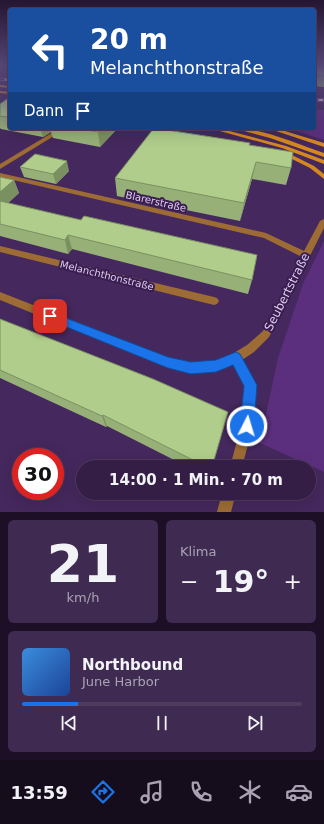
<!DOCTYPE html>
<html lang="de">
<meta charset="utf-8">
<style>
:root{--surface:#341e46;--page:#3f2b51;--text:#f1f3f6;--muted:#a9a2b3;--line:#4e3c5f;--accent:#1a73e8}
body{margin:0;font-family:"DejaVu Sans",sans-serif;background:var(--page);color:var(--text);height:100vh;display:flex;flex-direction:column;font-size:15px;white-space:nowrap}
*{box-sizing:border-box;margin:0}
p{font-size:13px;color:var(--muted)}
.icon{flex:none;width:22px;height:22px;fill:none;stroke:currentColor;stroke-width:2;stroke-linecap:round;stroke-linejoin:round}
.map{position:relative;height:512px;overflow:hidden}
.sheet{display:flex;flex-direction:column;gap:8px;padding:8px;background:#1d1026;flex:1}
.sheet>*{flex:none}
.banner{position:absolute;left:8px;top:8px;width:308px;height:122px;border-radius:4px;box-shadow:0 4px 16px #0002,0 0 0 1px var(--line);background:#1a4fa0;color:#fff;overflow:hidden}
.speed{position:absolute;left:12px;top:448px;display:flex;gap:8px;font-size:20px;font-weight:700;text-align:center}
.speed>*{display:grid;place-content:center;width:52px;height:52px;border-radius:50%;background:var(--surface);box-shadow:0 4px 16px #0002,0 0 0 1px var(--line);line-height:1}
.speed .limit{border:6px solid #d22;background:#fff;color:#111}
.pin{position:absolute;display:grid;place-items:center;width:34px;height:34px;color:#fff;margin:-17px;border-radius:8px;box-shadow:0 2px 6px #0006}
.me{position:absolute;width:44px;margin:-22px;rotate:5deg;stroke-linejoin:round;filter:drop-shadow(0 0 3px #0008)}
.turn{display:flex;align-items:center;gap:14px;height:84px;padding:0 16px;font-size:18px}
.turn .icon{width:52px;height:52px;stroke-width:2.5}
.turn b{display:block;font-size:28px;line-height:34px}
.then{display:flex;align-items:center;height:38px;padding:0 16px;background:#0003;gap:8px;font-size:15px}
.big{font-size:30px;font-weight:700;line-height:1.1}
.sheet .card{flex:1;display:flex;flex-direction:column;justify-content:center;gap:6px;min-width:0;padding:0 14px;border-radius:6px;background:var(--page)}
.sheet .dial{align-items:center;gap:0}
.dial b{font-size:52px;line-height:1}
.song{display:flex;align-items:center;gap:12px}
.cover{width:48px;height:48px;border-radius:6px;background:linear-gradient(135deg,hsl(210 70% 55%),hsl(220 70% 35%))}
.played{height:4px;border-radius:2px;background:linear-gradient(90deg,var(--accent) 20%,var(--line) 20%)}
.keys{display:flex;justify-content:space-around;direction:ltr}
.heat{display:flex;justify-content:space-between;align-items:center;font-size:22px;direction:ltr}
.sheet .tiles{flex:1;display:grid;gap:8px;grid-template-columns:1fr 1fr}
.card:last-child{grid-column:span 2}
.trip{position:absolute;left:76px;top:460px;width:240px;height:40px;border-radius:20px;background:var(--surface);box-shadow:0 4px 16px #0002,0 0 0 1px var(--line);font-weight:700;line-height:40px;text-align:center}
.dock{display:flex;height:64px;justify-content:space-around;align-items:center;background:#150c1c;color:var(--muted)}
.dock .icon{width:28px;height:28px}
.dock .on{color:var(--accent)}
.dock b{font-size:18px;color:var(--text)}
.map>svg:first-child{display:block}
</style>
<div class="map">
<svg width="324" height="512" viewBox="0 0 324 512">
<rect width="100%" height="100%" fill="#45285d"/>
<path fill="#5b2f7d" d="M314,109L324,110V140L287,128H314Z
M324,241V472L260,443L278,358L303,284Z"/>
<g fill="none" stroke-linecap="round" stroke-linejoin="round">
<path fill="#9d6c35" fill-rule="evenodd" d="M2,65H10V66H3Z
M60,128H67L0,169V164Z
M0,173L266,233L304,251L320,221L324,219V228L269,337L254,352L242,360L256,385L253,426L242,467H230L241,426L245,386L234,364C219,370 202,375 187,372C180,371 174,369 168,368L0,300V292L168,358L189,363L214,361L229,356L247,345L263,331L302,257L264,238L0,177Z
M0,246L214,297L217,298L219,301L217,304L214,305L0,252Z
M222,493H236L231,512H217Z"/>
<path fill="#d5881e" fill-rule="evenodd" d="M0,85L10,86V88L0,87Z
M0,91L10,92V94L0,93Z
M209,128H218L286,146L324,160V164L282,148Z
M233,128C262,128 297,144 324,153V157L270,138Z
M267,128H275L324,143V147Z
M284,151L314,166L324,174V179L310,168L282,154L281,153Z"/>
<g stroke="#cdbbdd" stroke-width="2.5">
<path id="rail" d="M0,79L10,80
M314,100H324"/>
</g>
<use href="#rail" stroke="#3a1d51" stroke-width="1.5" stroke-dasharray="4.5" stroke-linecap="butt"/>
</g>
<path fill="#97b078" d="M314,65H324V87L314,86Z
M10,97V128H115V131L100,147L53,138L51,132L43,137L1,129L0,128V104Z
M250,143L249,145L291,168L286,185L252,179L240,221L117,196L115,178Z
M20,167L69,171L56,184L24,177Z
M0,177L14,180L19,193L8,203L252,280L248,294L72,249L68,254L0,236Z
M0,319L212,467H188L107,426L106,427L0,378Z"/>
<path fill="#7b9061" d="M40,128H50L51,132L43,137Z
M102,128H115V131L100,147L98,132Z
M67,161L69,171L56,184L53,174Z
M256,162L252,179L240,221L244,203Z
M14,180L19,193L0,211V192Z
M68,235L72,249L68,254L65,240Z
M103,415L107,426L106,427L102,416Z"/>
<path fill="#b0cd8b" stroke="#7b9061" d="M314,65H324V76L314,75Z
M10,97V117L0,116V104Z
M76,128H102L98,132Z
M154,128L250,143L249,145L293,152L291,168L256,162L244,203L115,178Z
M35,154L67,161L53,174L20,167Z
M0,177L14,180L0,192Z
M0,201L81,220L84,216L257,255L252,280L68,235L65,240L0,224Z
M0,319L153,379L228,412L212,467H207L103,415L102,416L0,370Z"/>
<linearGradient id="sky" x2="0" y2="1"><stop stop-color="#261633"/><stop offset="0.48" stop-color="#564878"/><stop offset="1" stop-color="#564878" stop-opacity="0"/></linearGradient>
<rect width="324" height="136" fill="url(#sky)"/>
<path fill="#1a73e8" stroke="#114b97" d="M50,312L168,357L191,362L216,360L236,352L240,354L257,385L254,426L252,431L247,433L242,431L240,426L244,386L233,365L216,372L191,374L168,368L47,319L45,316L47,313Z"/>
<g text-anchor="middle" stroke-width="4" stroke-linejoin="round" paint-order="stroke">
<g font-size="10" fill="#ddcded" stroke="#3a1d51">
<text transform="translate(156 201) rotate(13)" y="4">Blarerstraße</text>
<text transform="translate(107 275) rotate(14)" y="4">Melanchthonstraße</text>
</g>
<g font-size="12" fill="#ddcded" stroke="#3a1d51">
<text transform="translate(287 292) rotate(-63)" y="4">Seubertstraße</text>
</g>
</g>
</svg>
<div class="speed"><div class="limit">30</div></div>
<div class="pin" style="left:50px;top:316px;background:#d93025"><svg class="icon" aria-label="arrive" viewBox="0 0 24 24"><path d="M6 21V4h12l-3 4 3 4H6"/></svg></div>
<svg class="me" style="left:247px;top:426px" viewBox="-20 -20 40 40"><circle r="17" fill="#1a73e8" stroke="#fff" stroke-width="3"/><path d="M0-11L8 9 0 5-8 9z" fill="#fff"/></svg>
<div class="trip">14:00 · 1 Min. · 70 m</div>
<div class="banner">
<div class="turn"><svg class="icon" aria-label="left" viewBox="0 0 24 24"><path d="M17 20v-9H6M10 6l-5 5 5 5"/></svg><div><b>20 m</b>Melanchthonstraße</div></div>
<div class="then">Dann<svg class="icon" aria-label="arrive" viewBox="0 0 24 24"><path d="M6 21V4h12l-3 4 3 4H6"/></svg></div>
</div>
</div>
<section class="sheet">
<div class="tiles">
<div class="card dial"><b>21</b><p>km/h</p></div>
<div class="card"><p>Klima</p>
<div class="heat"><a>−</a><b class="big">19°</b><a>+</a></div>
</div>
<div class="card">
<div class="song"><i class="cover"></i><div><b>Northbound</b><p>June Harbor</p></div></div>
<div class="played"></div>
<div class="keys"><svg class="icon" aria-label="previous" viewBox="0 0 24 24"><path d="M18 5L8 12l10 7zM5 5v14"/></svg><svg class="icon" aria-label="pause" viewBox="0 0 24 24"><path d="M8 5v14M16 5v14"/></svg><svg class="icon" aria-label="next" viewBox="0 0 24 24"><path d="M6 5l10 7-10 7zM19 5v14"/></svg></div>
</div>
</div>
</section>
<nav class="dock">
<b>13:59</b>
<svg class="icon on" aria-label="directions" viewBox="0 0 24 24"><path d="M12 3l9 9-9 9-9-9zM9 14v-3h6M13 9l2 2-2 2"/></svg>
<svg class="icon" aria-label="music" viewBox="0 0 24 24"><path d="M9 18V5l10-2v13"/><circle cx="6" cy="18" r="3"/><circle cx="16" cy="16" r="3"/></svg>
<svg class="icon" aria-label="phone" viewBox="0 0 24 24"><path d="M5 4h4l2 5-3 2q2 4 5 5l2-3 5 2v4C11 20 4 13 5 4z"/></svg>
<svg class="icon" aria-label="climate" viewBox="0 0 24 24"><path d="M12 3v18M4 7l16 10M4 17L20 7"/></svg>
<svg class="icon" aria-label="car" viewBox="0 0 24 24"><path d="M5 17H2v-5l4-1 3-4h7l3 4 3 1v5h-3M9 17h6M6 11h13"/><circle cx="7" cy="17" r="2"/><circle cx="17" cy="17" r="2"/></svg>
</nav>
